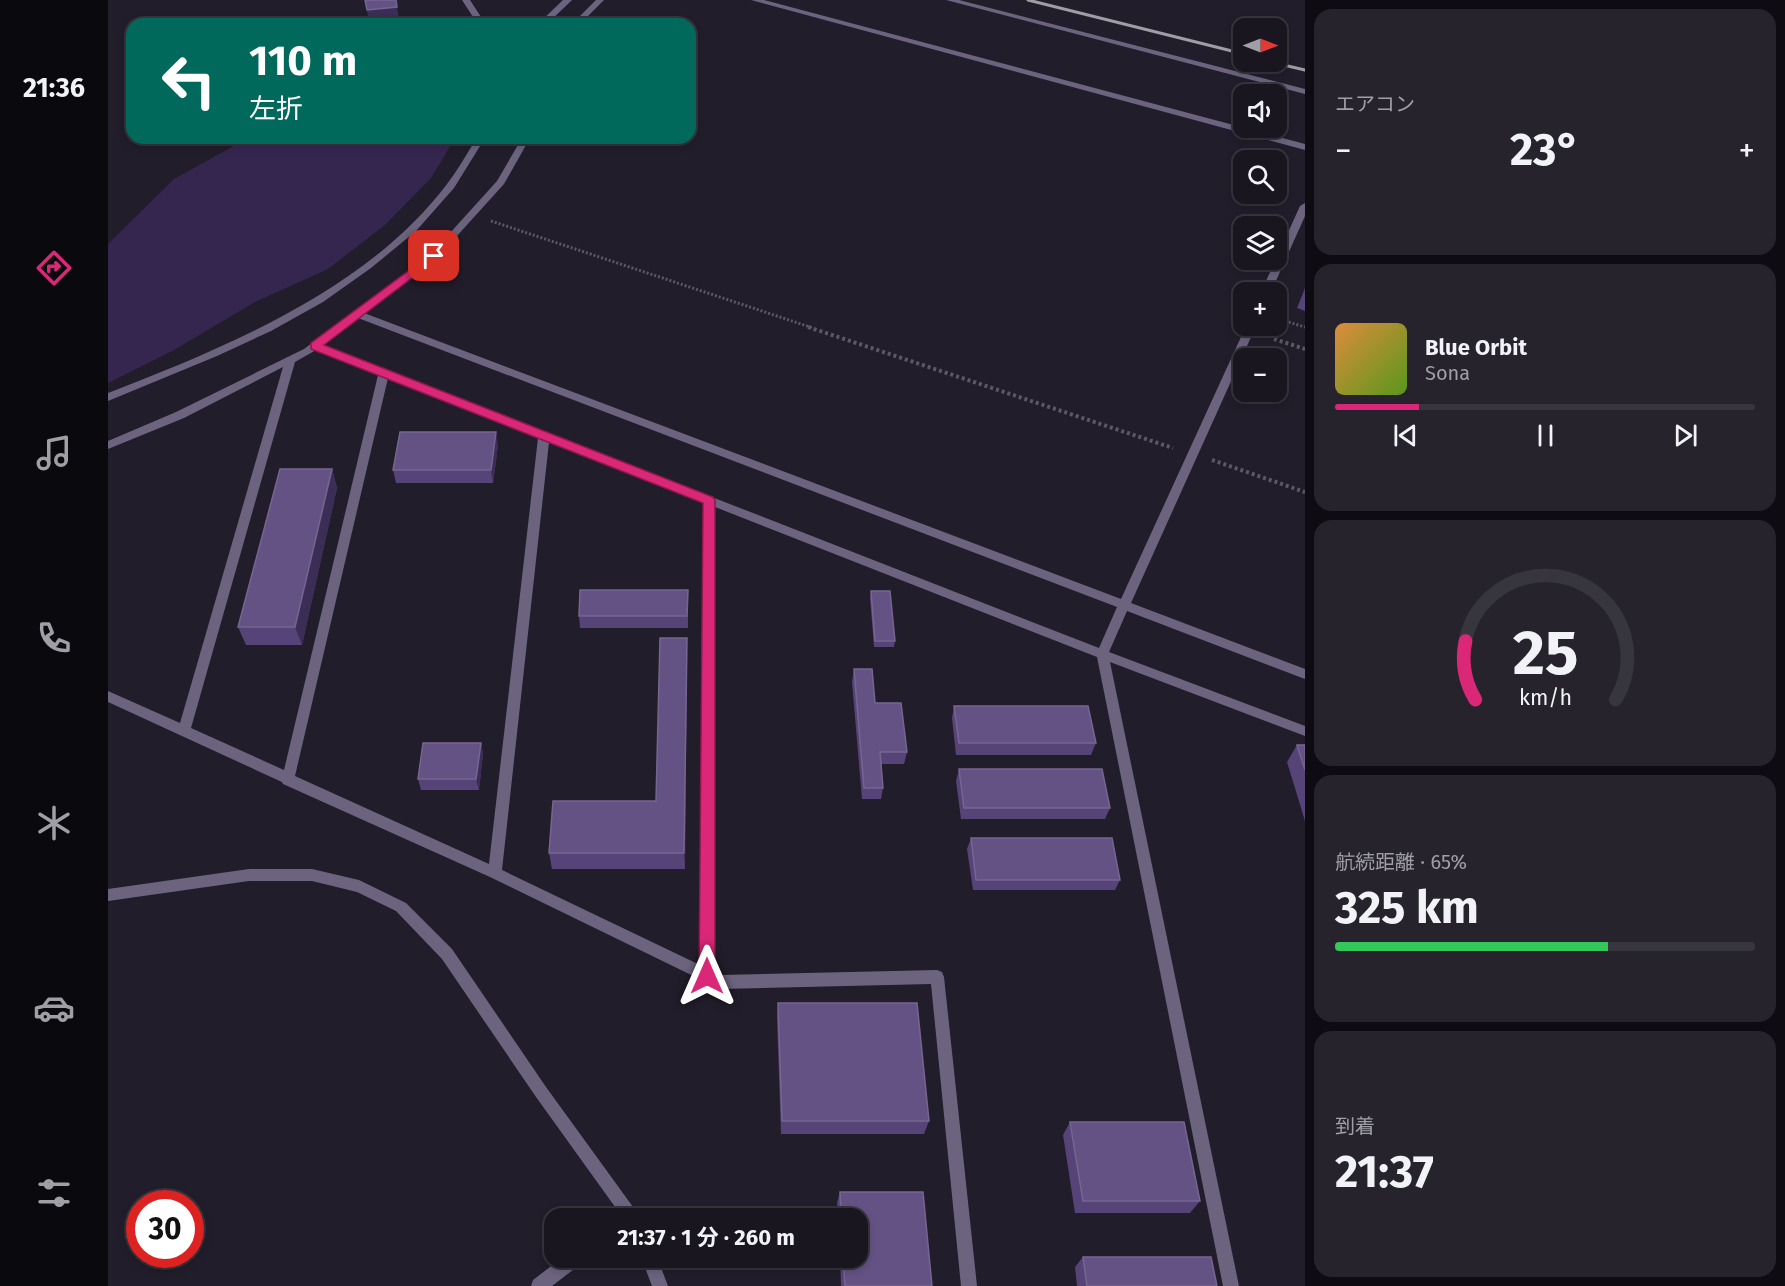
<!DOCTYPE html>
<html lang="ja">
<meta charset="utf-8">
<style>
:root{--surface:#191620;--page:#26232d;--text:#f1f3f6;--muted:#9f9fa5;--line:#37353e;--accent:#db2777}
body{margin:0;font-family:"Fira Sans","Noto Sans JP",sans-serif;background:var(--page);color:var(--text);height:100vh;display:flex;flex-direction:column;font-size:22px;white-space:nowrap}
*{box-sizing:border-box;margin:0}
p{font-size:20px;color:var(--muted)}
.icon{flex:none;width:33px;height:33px;fill:none;stroke:currentColor;stroke-width:2;stroke-linecap:round;stroke-linejoin:round}
.map{position:relative;flex:1;overflow:hidden}
.side{display:flex;flex-direction:column;gap:9px;padding:9px;background:#0e0c12;width:480px}
.side>*{flex:none}
.hud{position:absolute;left:18px;top:18px;width:570px;height:126px;border-radius:18px;box-shadow:0 3px 9px #0003,0 0 0 2px var(--line);background:#00695c;color:#fff;overflow:hidden}
.needle{width:39px;rotate:90deg}
.controls{position:absolute;left:1125px;top:18px;display:grid;gap:12px}
.controls a{display:grid;place-items:center;width:54px;height:54px;border-radius:12px;background:var(--surface);box-shadow:0 3px 9px #0003,0 0 0 2px var(--line);font-size:30px}
.speed{position:absolute;left:18px;top:1190px;display:flex;gap:12px;font-size:30px;font-weight:700;text-align:center}
.speed>*{display:grid;place-content:center;width:78px;height:78px;border-radius:50%;background:var(--surface);box-shadow:0 3px 9px #0003,0 0 0 2px var(--line);line-height:1}
.speed .limit{border:9px solid #d22;background:#fff;color:#111}
.pin{position:absolute;display:grid;place-items:center;width:51px;height:51px;color:#fff;margin:-26px;border-radius:12px;box-shadow:0 3px 9px #0006}
.me{position:absolute;width:66px;margin:-33px;rotate:0deg;stroke-linejoin:round;filter:drop-shadow(0 0 4px #0008)}
.turn{display:flex;align-items:center;gap:21px;height:126px;padding:0 24px;font-size:27px}
.turn .icon{width:78px;height:78px;stroke-width:2.5}
.turn b{display:block;font-size:42px;line-height:51px}
.big{font-size:45px;font-weight:700;line-height:1.1}
.side .tile{flex:1;display:flex;flex-direction:column;justify-content:center;gap:9px;min-width:0;padding:0 21px;border-radius:18px;background:var(--page)}
.side .dial{align-items:center;gap:0}
.dial svg{height:156px;overflow:visible;fill:none;stroke:var(--line);stroke-width:7;stroke-linecap:round;text-anchor:middle}
.dial text{fill:var(--text);stroke:none}
.song{display:flex;align-items:center;gap:18px}
.cover{width:72px;height:72px;border-radius:9px;background:linear-gradient(135deg,hsl(30 70% 55%),hsl(90 70% 35%))}
.played{height:6px;border-radius:3px;background:linear-gradient(90deg,var(--accent) 20%,var(--line) 20%)}
.keys{display:flex;justify-content:space-around;direction:ltr}
.heat{display:flex;justify-content:space-between;align-items:center;font-size:33px;direction:ltr}
.charge{height:9px;border-radius:4px;background:linear-gradient(90deg,#34c759 65%,var(--line) 0)}
.trip{position:absolute;left:436px;top:1208px;width:324px;height:60px;border-radius:18px;background:var(--surface);box-shadow:0 3px 9px #0003,0 0 0 2px var(--line);font-weight:700;line-height:60px;text-align:center}
main{display:flex;flex:1;min-height:0}
.dock{display:flex;flex-direction:column;width:108px;justify-content:space-around;align-items:center;background:#0a090d;color:var(--muted)}
.dock .icon{width:42px;height:42px}
.dock .selected{color:var(--accent)}
.dock b{font-size:27px;color:var(--text)}
.map>svg:first-child{display:block}
</style>
<main>
<nav class="dock">
<b>21:36</b>
<svg class="icon selected" aria-label="directions" viewBox="0 0 24 24"><path d="M12 3l9 9-9 9-9-9zM9 14v-3h6M13 9l2 2-2 2"/></svg>
<svg class="icon" aria-label="music" viewBox="0 0 24 24"><path d="M9 18V5l10-2v13"/><circle cx="6" cy="18" r="3"/><circle cx="16" cy="16" r="3"/></svg>
<svg class="icon" aria-label="phone" viewBox="0 0 24 24"><path d="M5 4h4l2 5-3 2q2 4 5 5l2-3 5 2v4C11 20 4 13 5 4z"/></svg>
<svg class="icon" aria-label="climate" viewBox="0 0 24 24"><path d="M12 3v18M4 7l16 10M4 17L20 7"/></svg>
<svg class="icon" aria-label="car" viewBox="0 0 24 24"><path d="M5 17H2v-5l4-1 3-4h7l3 4 3 1v5h-3M9 17h6M6 11h13"/><circle cx="7" cy="17" r="2"/><circle cx="17" cy="17" r="2"/></svg>
<svg class="icon" aria-label="filters" viewBox="0 0 24 24"><path d="M4 7h16M4 17h16"/><circle cx="9" cy="7" r="2"/><circle cx="15" cy="17" r="2"/></svg>
</nav>
<div class="map">
<svg width="1197" height="1286" viewBox="0 0 1197 1286">
<rect width="100%" height="100%" fill="#211d2a"/>
<path fill="#352650" d="M140,138H347L323,178L277,225L220,269L147,302L66,350L0,383V244L66,179Z"/>
<g fill="none" stroke-linecap="round" stroke-linejoin="round">
<path stroke="#5c5864" stroke-width="3" stroke-dasharray="2 2" stroke-linecap="butt" d="M383,221L705,328
M1173,320L1197,327"/>
<path stroke="#5c5864" stroke-width="4" stroke-dasharray="3 3" stroke-linecap="butt" d="M700,327L1065,448
M1166,339L1197,349
M1104,460L1197,492"/>
<path fill="#6c647f" fill-rule="evenodd" d="M354,0H362L373,17L372,24H364L365,17Z
M455,0H464L439,24H430Z
M488,0H496L472,24H464Z
M643,0H656L1197,144V150Z
M838,0H851L1197,89V94Z
M369,138H377L346,188L308,231L263,268L215,302L163,331L109,356L0,401V393C119,347 260,289 339,184C350,170 359,153 369,138Z
M414,138H422L396,184L329,258L256,313L1013,599L1138,326H1148L1023,603L1197,669V679L1019,611L1001,652L1197,726V736L1002,662L1131,1286H1115L989,657L607,507L606,972L613,975L829,970L834,972L836,977L869,1286H853L823,984L612,989L382,877L175,784L174,782L0,702V691L72,723L175,367L76,418L0,449V441L68,412L196,349L323,254L389,181ZM250,318L1009,607L991,648L214,345ZM208,350L270,375L176,770L83,728L187,362ZM280,378L430,438L381,864L187,776ZM441,442L595,502L592,965L394,870Z
M1197,203V216L1163,292H1153L1192,206Z
M141,869H204L251,880L298,903L344,949L438,1087L533,1218H515L428,1097L334,959L288,911L249,892L204,881H141L0,901V889Z
M455,1257H476L474,1263L444,1286H423L425,1280Z
M533,1257H549L560,1286H544Z"/>
<path stroke="#a09da7" stroke-width="3" d="M920,0L1136,54
M1163,62L1197,70"/>
</g>
<path fill="#564378" d="M1197,288V311L1189,308Z
M390,445L385,483H288L285,470Z
M224,469L229,488L194,645H138L130,627Z
M580,590V628H472L471,616Z
M763,591L787,641L786,647H766L762,598Z
M579,638L577,869H444L441,853L548,801Z
M746,669L799,752L796,764H773L775,788L773,799H754L744,682Z
M846,706L988,743L983,755H848L844,718Z
M373,743L375,754L371,790H313L310,779Z
M1189,745H1197V821L1179,762Z
M851,769L1002,808L997,819H853L848,781Z
M863,838L1012,880L1007,890H865L859,849Z
M670,1003L821,1121L816,1134H673L669,1018Z
M962,1122L1092,1201L1082,1213H967L955,1135Z
M732,1192L824,1286H733L732,1257H750V1218H730L729,1203Z
M975,1257L1109,1286H969L967,1267Z"/>
<path fill="#3b2d55" d="M289,7L291,19L261,23L259,10Z
M388,432L390,445L385,483L383,470Z
M224,469L229,488L194,645L187,627Z
M579,638V656L577,869L576,853Z
M373,743L375,754L371,790L368,779Z"/>
<path fill="#635283" stroke="#756691" stroke-width="1.5" d="M257,0H288L289,7L259,10Z
M292,432H388L383,470H285Z
M172,469H224L187,627H130Z
M472,590H580L579,616H471Z
M763,591H782L787,641H767Z
M552,638H579L576,853H441L445,801H548Z
M746,669H764L767,703H793L799,752H772L775,788H756Z
M846,706H980L988,743H851Z
M315,743H373L368,779H310Z
M1189,745H1197V770Z
M851,769H994L1002,808H856Z
M863,838H1004L1012,880H868Z
M670,1003H809L821,1121H674Z
M962,1122H1076L1092,1201H975Z
M732,1192H815L824,1286H737L735,1257H750V1218H733Z
M975,1257H1103L1109,1286H979Z"/>
<path fill="#db2777" stroke="#8e194d" stroke-width="1.5" d="M326,252L331,256L330,258L216,345L605,497L607,500V976L605,981L599,984L594,981L591,976L595,503L203,349V343Z"/>
</svg>
<div class="controls">
<a><svg class="needle" viewBox="-14 -14 28 28"><path d="M0-13l5 13h-10z" fill="#e53935"/><path d="M0 13l5-13h-10z" fill="#9f9fa5"/></svg></a>
<a><svg class="icon" aria-label="sound" viewBox="0 0 24 24"><path d="M4 9h4l5-4v14l-5-4H4zM17 9q2 3 0 6"/></svg></a>
<a><svg class="icon" aria-label="search" viewBox="0 0 24 24"><circle cx="10" cy="10" r="6"/><path d="M15 15l6 6"/></svg></a>
<a><svg class="icon" aria-label="layers" viewBox="0 0 24 24"><path d="M12 4l9 5-9 5-9-5zM3 14l9 5 9-5"/></svg></a>
<a>+</a>
<a>−</a>
</div>
<div class="speed"><div class="limit">30</div></div>
<div class="pin" style="left:326px;top:256px;background:#d93025"><svg class="icon" aria-label="arrive" viewBox="0 0 24 24"><path d="M6 21V4h12l-3 4 3 4H6"/></svg></div>
<svg class="me" style="left:599px;top:976px" viewBox="-20 -20 40 40"><path d="M0-17L14 15 0 8-14 15z" fill="#db2777" stroke="#fff" stroke-width="4"/></svg>
<div class="trip">21:37 · 1 分 · 260 m</div>
<div class="hud">
<div class="turn"><svg class="icon" aria-label="left" viewBox="0 0 24 24"><path d="M17 20v-9H6M10 6l-5 5 5 5"/></svg><div><b>110 m</b>左折</div></div>
</div>
</div>
<section class="side">
<div class="tile"><p>エアコン</p>
<div class="heat"><a>−</a><b class="big">23°</b><a>+</a></div>
</div>
<div class="tile">
<div class="song"><i class="cover"></i><div><b>Blue Orbit</b><p>Sona</p></div></div>
<div class="played"></div>
<div class="keys"><svg class="icon" aria-label="previous" viewBox="0 0 24 24"><path d="M18 5L8 12l10 7zM5 5v14"/></svg><svg class="icon" aria-label="pause" viewBox="0 0 24 24"><path d="M8 5v14M16 5v14"/></svg><svg class="icon" aria-label="next" viewBox="0 0 24 24"><path d="M6 5l10 7-10 7zM19 5v14"/></svg></div>
</div>
<div class="tile dial"><svg viewBox="0 0 100 80">
<path d="M14 69A42 42 0 1 1 86 69"/>
<path d="M14 69A42 42 0 0 1 9 39" stroke="#db2777"/>
<text x="50" y="56" font-size="32" font-weight="700">25</text>
<text x="50" y="72" font-size="11">km/h</text>
</svg></div>
<div class="tile"><p>航続距離 · 65%</p><b class="big">325 km</b><div class="charge"></div></div>
<div class="tile"><p>到着</p><b class="big">21:37</b></div>
</section>
</main>
